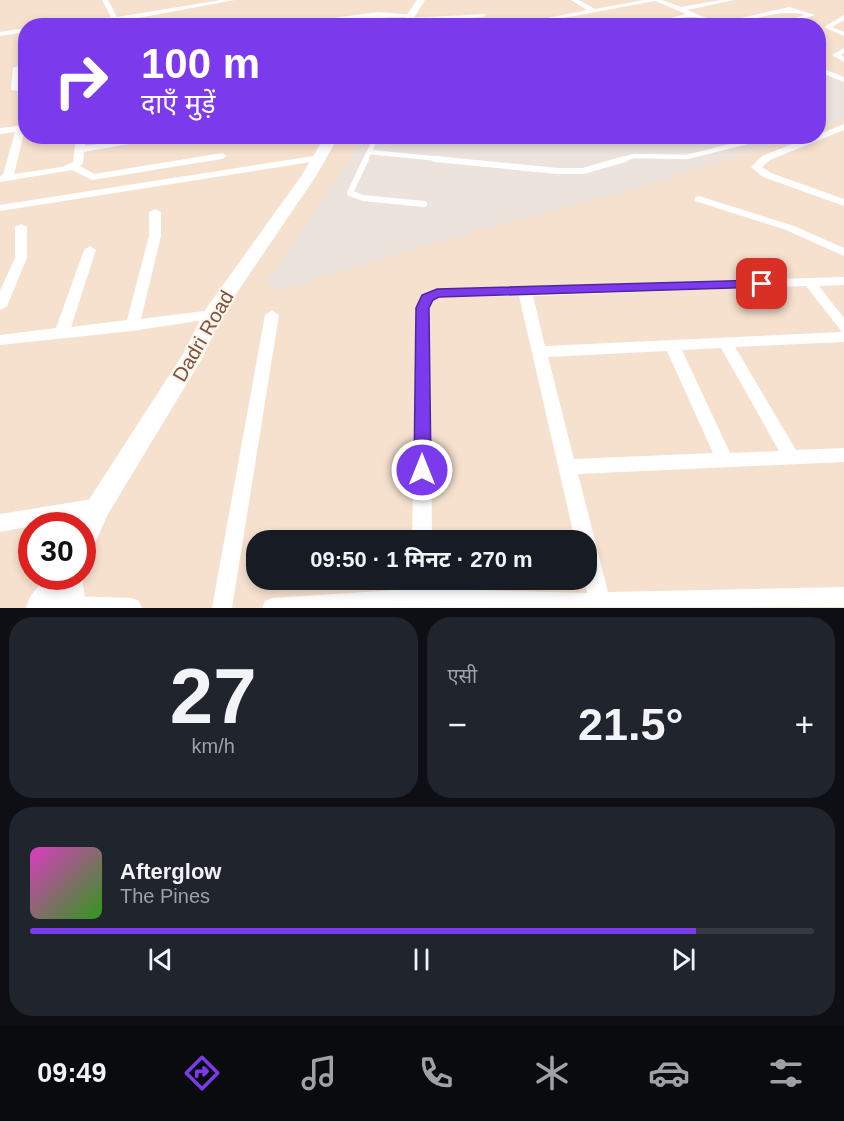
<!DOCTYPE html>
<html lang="hi">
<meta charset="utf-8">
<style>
:root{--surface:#171b24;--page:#20242c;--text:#f1f3f6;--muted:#9ea1a6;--line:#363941;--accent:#7c3aed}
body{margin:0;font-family:Helvetica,"Noto Sans Devanagari",sans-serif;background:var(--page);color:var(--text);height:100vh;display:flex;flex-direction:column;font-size:22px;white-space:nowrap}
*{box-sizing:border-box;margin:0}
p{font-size:20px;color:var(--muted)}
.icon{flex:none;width:33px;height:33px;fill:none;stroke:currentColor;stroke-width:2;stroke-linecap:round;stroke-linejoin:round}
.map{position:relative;height:608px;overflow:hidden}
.drawer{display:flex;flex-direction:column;gap:9px;padding:9px;background:#0d0f14;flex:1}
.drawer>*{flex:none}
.top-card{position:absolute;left:18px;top:18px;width:808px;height:126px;border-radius:24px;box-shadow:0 3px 9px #0003;background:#7c3aed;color:#fff;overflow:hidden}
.speed{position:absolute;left:18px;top:512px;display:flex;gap:12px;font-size:30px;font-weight:700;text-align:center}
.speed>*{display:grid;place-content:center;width:78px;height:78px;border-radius:50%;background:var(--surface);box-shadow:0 3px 9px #0003;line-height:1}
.speed .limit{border:9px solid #d22;background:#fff;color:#111}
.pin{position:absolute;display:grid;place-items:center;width:51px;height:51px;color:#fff;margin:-26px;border-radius:12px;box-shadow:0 3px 9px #0006}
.me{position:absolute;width:66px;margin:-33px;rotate:0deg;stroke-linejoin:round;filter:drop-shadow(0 0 4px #0008)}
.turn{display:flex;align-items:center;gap:21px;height:126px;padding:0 24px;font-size:27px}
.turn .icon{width:78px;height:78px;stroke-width:2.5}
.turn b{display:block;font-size:42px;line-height:51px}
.big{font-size:45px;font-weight:700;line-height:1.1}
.drawer .widget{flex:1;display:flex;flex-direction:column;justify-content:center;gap:9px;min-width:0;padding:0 21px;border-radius:24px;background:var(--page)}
.drawer .dial{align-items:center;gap:0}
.dial b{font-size:78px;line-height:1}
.song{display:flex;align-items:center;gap:18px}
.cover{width:72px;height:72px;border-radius:9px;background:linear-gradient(135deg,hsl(310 70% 55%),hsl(110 70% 35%))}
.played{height:6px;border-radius:3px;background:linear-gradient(90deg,var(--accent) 85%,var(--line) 85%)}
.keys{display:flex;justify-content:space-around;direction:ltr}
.heat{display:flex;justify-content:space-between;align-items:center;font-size:33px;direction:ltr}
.drawer .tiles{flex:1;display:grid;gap:9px;grid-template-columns:1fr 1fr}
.widget:last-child{grid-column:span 2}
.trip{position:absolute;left:246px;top:530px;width:351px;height:60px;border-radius:24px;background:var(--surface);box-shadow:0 3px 9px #0003;font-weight:700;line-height:60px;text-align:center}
.menu{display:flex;height:96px;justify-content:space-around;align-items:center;background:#090b0e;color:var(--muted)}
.menu .icon{width:42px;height:42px}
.menu .on{color:var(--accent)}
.menu b{font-size:27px;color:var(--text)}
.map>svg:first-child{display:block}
</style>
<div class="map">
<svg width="844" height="608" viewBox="0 0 844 608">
<rect width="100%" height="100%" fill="#fef0e1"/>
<path fill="#f6e1cf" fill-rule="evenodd" d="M0,0H844V608H0ZM26,26H819V136H26ZM32,525H82V576H32ZM256,540H586V579H256Z"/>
<path fill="#ece3dd" d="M819,71L844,82V119L819,128Z
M364,137H797L631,190L475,231L279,290L271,288L266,283Z"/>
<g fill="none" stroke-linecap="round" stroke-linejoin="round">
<path stroke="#fff" stroke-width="4.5" d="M370,152L450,160
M365,160L377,136
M620,160L634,156L687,157L771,136"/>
<path stroke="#fff" stroke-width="6" d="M366,159L350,193L363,198L424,204
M435,159L558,171H583L625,159"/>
<path fill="#fff" fill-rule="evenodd" d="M102,0H108L117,17L221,0H235L138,18L76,26H52L111,17Z
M571,0H579L595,9L644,0H662L681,7L721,0H734L687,10L719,23L789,7L815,15L793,22L799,26L784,23V21L805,15C778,8 753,21 727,25C713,27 703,17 691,17C675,17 658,26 640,26L686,14L655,1L531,24L528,22L587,10Z
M378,12L415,15L412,17C366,16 320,26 274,26Z
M486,14L484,17L408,22L405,20L408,18Z
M844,15V20L832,27L844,32V36L824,27Z
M26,28V32L0,36V32Z
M844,48V53L841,55L844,57V62L832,55Z
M26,63V68L21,69L18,86L26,87V92L11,90L13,68Z
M819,67L844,77V82L819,72Z
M844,124V130L770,160L762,167L771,173L844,199V206L763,177L751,167L762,156L812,136H819V134Z
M26,125L14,174L62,167L73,162L76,136H86L85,146L148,136H174L84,152L83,163L80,166L94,174L222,153L227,156L222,159L92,180L72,170L0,182V176L3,175L15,132L0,134V128Z
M320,155L324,156V160L0,211V205Z
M699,196L794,226L844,248V256L786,230L695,201V197Z
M155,209L161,212V236L141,319L212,310L217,312L219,315L217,318L132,331L0,345V335L56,328L84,250L90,246L96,250L71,327L127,320L149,236V212Z
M21,224L27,227V258L7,306L0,310V291L15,258V227Z
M844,277V285L819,286L844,318V342L735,347L796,450L844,448V462L578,474L608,592L844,587V607L262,608L265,601L272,598L412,589V579H432V589L587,593L584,579H586V540H575L519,296L439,297L433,301L430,308L432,540H412L416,308L422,295L437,289ZM806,286L842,332L545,346L533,296ZM721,348L779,451L730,453L682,350ZM667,351L713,453L574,459L548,357Z
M272,310L279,315L232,608H212L265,315Z
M99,498L106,500L108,506L106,512L99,514L0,532V514Z
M71,596L132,598L139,601L142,608H61L64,599Z"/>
<path fill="#fff" fill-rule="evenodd" d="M417,0H425L409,26H399Z
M325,136H339L316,176L221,316L203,357L108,514L92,550L82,554V525H76L90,498L183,354L205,310L302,175Z
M82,574L86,608H26L30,597L46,576H82Z"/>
</g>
<path fill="#7c3aed" stroke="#51269a" stroke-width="1.5" d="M762,280L767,281L769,284L767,287L439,297L433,300L429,308L431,470L429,476L422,478L416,476L414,470L416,308L422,295L437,289Z"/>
<g text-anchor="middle" stroke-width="4.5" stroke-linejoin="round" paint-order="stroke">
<g font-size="20" fill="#775446" stroke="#fff5e9">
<text transform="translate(203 336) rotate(-60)" y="7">Dadri Road</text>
</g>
</g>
</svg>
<div class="speed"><div class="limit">30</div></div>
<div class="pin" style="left:762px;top:284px;background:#d93025"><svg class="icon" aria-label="arrive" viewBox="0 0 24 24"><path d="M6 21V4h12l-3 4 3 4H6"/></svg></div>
<svg class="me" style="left:422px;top:470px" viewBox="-20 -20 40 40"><circle r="17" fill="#7c3aed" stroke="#fff" stroke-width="3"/><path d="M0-11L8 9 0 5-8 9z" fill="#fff"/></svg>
<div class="trip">09:50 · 1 मिनट · 270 m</div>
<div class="top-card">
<div class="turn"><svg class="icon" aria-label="right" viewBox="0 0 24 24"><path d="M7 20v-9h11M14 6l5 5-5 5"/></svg><div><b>100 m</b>दाएँ मुड़ें</div></div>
</div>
</div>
<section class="drawer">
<div class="tiles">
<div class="widget dial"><b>27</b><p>km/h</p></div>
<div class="widget"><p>एसी</p>
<div class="heat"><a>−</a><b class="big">21.5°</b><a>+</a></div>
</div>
<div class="widget">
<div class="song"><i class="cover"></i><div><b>Afterglow</b><p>The Pines</p></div></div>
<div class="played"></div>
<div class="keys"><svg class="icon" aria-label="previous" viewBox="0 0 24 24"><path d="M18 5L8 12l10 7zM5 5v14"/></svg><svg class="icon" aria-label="pause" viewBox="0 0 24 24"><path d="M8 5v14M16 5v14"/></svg><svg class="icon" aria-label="next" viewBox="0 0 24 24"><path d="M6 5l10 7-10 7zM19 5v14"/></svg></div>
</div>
</div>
</section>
<nav class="menu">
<b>09:49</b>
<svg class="icon on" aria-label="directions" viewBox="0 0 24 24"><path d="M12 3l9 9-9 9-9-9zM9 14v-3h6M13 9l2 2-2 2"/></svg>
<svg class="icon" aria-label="music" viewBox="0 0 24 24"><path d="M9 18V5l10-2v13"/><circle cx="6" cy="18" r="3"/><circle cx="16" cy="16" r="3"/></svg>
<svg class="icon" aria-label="phone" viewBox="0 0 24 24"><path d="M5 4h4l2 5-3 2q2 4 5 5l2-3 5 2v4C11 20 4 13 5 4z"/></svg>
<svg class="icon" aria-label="climate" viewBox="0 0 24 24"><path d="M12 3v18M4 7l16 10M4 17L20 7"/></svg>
<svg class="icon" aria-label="car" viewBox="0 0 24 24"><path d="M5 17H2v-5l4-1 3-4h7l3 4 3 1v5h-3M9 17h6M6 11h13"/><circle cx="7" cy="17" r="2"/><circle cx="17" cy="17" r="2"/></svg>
<svg class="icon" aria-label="filters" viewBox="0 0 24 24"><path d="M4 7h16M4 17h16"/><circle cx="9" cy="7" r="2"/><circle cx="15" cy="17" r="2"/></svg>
</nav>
